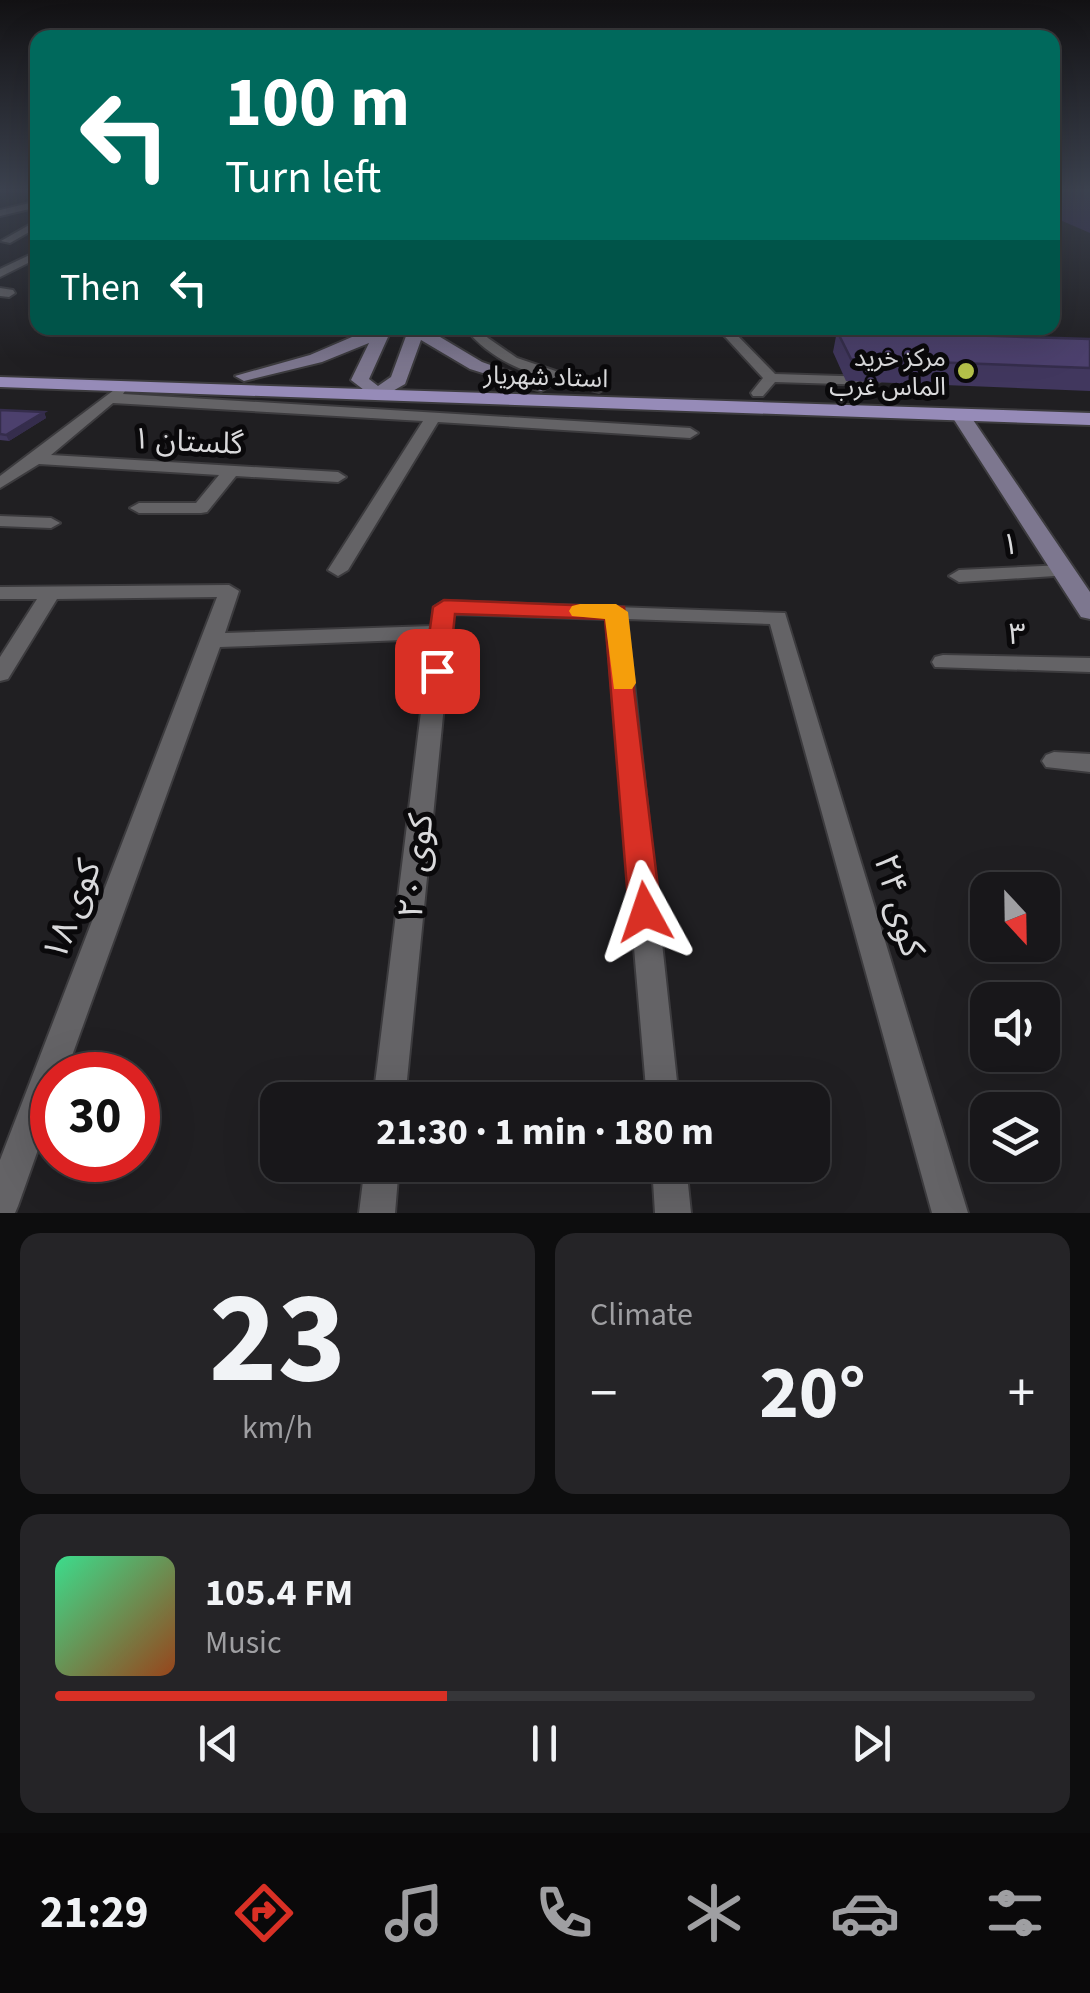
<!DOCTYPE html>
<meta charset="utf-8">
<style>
:root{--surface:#18171a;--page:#252427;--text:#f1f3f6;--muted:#9f9fa2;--line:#363639;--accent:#d93025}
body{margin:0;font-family:"Source Sans 3","Noto Sans Arabic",sans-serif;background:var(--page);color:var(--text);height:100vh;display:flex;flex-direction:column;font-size:38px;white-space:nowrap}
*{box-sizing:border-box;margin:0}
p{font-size:32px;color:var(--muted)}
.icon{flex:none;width:55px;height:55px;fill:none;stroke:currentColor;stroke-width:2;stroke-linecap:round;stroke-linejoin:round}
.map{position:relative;height:1213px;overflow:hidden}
.panel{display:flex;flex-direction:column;gap:20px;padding:20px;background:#0d0d0e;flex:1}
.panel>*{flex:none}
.top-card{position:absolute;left:30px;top:30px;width:1030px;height:305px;border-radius:20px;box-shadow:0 10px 40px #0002,0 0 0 2px var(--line);background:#00695c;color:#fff;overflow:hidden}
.needle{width:65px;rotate:158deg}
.fabs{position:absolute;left:970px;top:872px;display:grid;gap:20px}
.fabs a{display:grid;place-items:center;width:90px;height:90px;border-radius:20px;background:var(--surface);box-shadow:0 10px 40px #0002,0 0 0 2px var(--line);font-size:50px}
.speed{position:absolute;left:30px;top:1052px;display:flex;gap:20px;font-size:50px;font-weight:700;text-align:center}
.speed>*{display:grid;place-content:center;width:130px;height:130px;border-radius:50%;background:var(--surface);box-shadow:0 10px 40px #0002,0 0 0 2px var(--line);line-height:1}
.speed .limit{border:15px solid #d22;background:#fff;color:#111}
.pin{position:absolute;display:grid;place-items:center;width:85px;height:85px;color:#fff;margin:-42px;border-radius:20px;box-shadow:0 5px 15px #0006}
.me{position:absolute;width:110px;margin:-55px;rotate:355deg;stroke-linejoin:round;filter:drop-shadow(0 0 8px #0008)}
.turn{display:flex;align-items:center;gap:35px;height:210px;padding:0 30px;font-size:45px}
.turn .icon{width:130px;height:130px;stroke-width:2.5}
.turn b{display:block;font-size:70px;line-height:85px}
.then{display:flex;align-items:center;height:95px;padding:0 30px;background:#0003;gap:20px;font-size:38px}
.big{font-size:75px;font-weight:700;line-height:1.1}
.panel .card{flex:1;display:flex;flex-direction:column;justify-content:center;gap:15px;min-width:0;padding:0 35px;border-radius:20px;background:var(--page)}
.panel .dial{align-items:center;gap:0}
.dial b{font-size:130px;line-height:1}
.song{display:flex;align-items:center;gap:30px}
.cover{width:120px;height:120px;border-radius:15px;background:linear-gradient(135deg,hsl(150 70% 55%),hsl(20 70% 35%))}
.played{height:10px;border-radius:5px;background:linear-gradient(90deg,var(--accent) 40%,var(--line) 40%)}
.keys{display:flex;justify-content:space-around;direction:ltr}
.heat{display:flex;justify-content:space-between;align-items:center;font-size:55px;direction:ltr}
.panel .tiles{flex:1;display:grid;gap:20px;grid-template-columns:1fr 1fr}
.card:last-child{grid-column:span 2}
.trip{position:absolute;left:260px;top:1082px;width:570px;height:100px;border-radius:20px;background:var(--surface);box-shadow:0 10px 40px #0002,0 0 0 2px var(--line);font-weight:700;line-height:100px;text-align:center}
.menu{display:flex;height:160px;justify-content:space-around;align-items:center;background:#0a090a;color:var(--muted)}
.menu .icon{width:70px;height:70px}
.menu .active{color:var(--accent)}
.menu b{font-size:45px;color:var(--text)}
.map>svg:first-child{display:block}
</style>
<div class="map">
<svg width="1090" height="1213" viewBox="0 0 1090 1213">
<rect width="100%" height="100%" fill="#201f22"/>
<path fill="#362b53" d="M1053,188H1090V233L1053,217Z"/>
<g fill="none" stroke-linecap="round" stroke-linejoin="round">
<g stroke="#3c3b3e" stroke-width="4">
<path id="street" d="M38,201V207L0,216V210Z
M38,220V227L10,243L1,241Z
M38,251V258L0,277V269Z
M0,288L13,290L15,293L9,297L0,296Z
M465,328H478L488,338L517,358L606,388L599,392C550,380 498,370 465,328Z
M717,328H730L775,374L873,377L880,381L873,385L775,382L763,396H753L751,393L763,378Z
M118,387L125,391L123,394L690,428L698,433L690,438L438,422L348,570L338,576L328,570L423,421L113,403L51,455L338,472L346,477L338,482L236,476L207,512L201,513H139L130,508L139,503H196L219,475L39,464L0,488V476Z
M0,516L51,518L60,523L51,528L0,526Z
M1063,565L1073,571L1070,575L959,582L949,576L959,570Z
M229,585L239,591L225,633L432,626L434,607L444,601L785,613L968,1213H932L770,624L627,619L679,1100H647L606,619L453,614L405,1100H373L430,639L220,647L65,1075H52V1110L18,1206L15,1213H0V1160L217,597L57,599L8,679L0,681V657L37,599H0V587Z
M943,655L1090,658V672L935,667L932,662L935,657Z
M1054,752L1090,754V772L1046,767L1042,761L1046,755Z
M365,1165H399L395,1213H359Z
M652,1165H686L691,1213H655Z"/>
</g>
<g stroke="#3c3b3e" stroke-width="4">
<path id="secondary" d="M373,328H392L369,379L378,386L391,377L409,328H425L482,362L550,386L541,391L470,369L421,340L405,384L377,400L351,380L369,343L322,362L244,381L235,376L310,355Z
M960,409L967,411L1090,592V619L1081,617L951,415Z"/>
</g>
<g stroke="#3c3b3e" stroke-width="4">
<path id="primary" d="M0,377L1090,413V425L0,387Z"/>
</g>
<use href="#street" fill="#646366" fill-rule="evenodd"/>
<use href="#secondary" fill="#7d778f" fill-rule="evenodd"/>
<use href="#primary" fill="#968bb8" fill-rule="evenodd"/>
</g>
<path fill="#41375e" d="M837,331L1090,339V391L846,381L833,352Z
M0,410L44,412L46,418L9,441L0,440Z"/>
<path fill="#352d4c" d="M44,412L46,418L9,441L6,435Z"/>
<path fill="#4c406d" stroke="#352d4c" stroke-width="2.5" d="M837,331L1090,339V368L851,359Z
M0,410L44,412L6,435L0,434Z"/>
<linearGradient id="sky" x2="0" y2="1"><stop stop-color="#121113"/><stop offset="0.53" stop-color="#3c424f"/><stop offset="1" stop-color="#3c424f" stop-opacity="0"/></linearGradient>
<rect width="1090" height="358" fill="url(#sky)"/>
<path fill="#d93025" stroke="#8d1f18" stroke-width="2.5" d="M444,600L624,607L661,912L656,922L645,926L634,922L629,912L605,619L455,614L449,671L437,679L424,671L433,607Z"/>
<path fill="#f59e0b" d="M580,604H616L628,612L636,683L632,689H614L605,619L572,616L569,611L572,606Z"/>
<circle fill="#b5c24a" stroke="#0a090b" stroke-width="4" cx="966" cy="371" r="10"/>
<g text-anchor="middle" stroke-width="10" stroke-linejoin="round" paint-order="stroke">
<g font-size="25" fill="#d9d9db" stroke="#0a090b" text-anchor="end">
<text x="946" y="366">مرکز خرید<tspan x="946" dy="29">الماس غرب</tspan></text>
</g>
<g font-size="25" fill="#d9d9db" stroke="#0a090b">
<text transform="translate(546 376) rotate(2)" y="9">استاد شهریار</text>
</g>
<g font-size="30" fill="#d9d9db" stroke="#0a090b">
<text transform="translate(188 441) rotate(3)" y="10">۱ گلستان</text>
<text transform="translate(1010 544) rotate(-3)" y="10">۱</text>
<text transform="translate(1017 634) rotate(1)" y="10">۳</text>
</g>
<g font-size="35" fill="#d9d9db" stroke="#0a090b">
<text transform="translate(415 866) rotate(-84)" y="12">کوی ۲۰</text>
<text transform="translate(900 905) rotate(74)" y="12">کوی ۲۴</text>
<text transform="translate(71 910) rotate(-69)" y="12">کوی ۱۸</text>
</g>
</g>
</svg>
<div class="fabs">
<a><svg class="needle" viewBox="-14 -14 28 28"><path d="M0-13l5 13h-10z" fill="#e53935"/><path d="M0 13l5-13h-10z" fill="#9f9fa2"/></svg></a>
<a><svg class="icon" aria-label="sound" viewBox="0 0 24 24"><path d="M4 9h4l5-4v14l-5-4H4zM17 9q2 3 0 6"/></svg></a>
<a><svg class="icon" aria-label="layers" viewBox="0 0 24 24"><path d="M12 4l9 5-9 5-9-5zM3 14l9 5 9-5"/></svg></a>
</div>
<div class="speed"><div class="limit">30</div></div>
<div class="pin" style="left:437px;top:671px;background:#d93025"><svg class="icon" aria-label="arrive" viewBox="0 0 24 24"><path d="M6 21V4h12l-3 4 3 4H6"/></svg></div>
<svg class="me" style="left:645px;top:912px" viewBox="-20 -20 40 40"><path d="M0-17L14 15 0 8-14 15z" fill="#d93025" stroke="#fff" stroke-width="4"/></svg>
<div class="trip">21:30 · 1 min · 180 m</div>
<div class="top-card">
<div class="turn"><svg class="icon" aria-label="left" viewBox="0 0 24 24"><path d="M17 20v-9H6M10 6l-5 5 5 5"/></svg><div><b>100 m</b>Turn left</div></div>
<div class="then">Then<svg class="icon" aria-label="left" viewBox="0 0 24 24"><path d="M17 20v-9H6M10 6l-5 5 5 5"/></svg></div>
</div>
</div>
<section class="panel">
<div class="tiles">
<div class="card dial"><b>23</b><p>km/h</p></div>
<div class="card"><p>Climate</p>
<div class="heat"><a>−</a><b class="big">20°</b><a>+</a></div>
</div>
<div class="card">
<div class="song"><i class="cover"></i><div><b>105.4 FM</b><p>Music</p></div></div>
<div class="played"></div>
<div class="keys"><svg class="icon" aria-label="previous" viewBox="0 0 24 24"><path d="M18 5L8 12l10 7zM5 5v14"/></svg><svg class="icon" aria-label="pause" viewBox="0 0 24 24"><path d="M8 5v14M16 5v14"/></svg><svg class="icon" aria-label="next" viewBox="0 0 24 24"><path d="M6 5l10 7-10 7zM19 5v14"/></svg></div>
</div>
</div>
</section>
<nav class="menu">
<b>21:29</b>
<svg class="icon active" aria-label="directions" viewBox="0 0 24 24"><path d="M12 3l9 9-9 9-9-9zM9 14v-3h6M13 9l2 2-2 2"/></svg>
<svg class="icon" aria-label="music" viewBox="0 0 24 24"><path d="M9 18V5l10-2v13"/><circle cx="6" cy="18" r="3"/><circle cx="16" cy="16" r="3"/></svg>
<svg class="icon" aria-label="phone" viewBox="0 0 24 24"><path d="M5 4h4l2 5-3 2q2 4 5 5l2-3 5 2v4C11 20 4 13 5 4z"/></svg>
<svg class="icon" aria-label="climate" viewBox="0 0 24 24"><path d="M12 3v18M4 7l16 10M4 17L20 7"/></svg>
<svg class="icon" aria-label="car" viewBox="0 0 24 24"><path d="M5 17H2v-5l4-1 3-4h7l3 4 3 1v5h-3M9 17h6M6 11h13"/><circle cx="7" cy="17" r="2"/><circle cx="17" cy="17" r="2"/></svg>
<svg class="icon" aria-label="filters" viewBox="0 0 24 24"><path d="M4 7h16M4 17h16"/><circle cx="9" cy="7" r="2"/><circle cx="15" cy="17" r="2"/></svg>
</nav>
